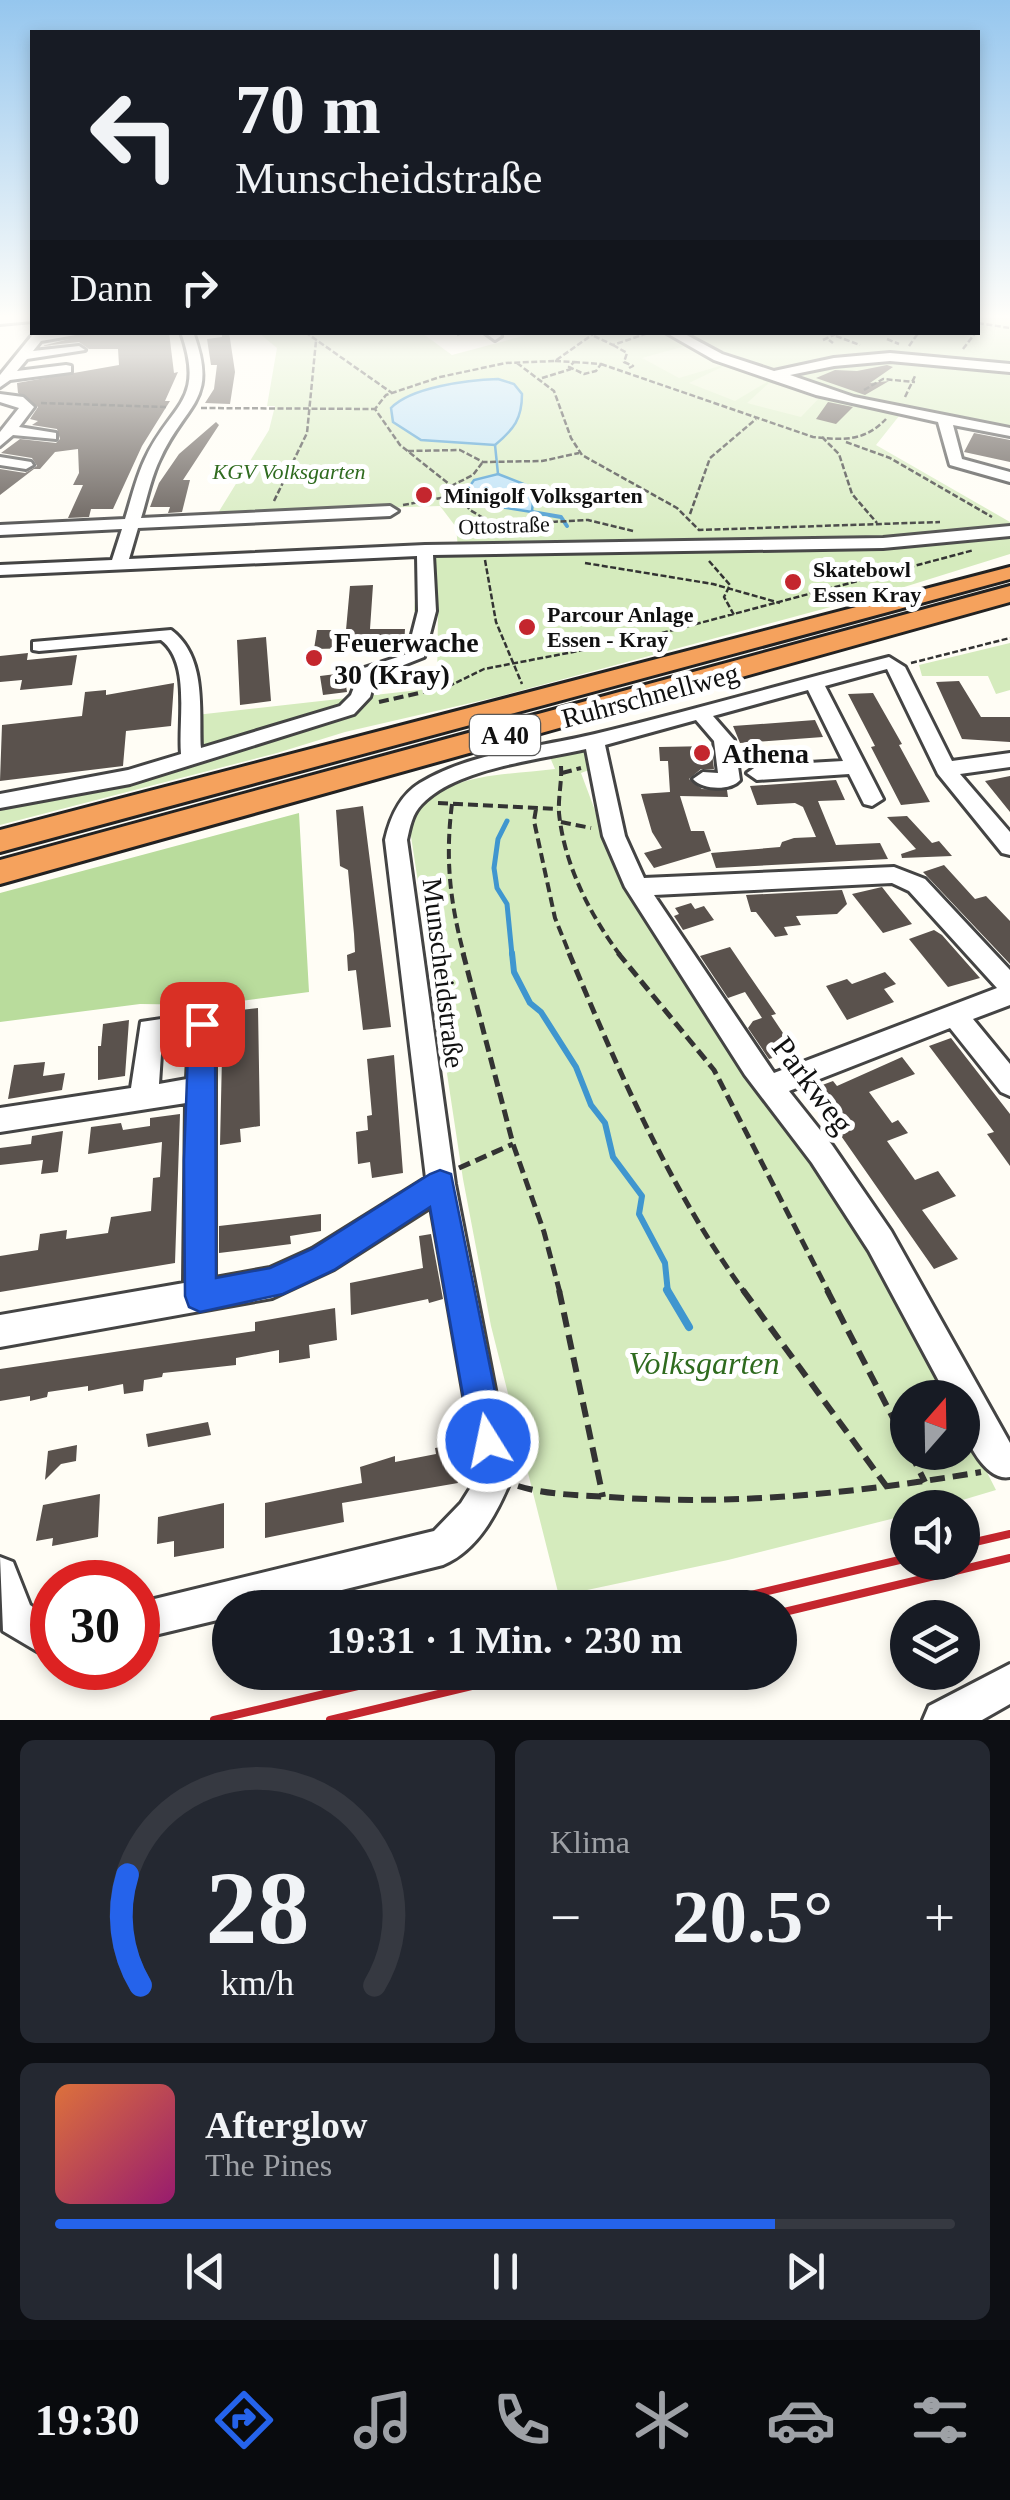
<!DOCTYPE html>
<html lang="de">
<meta charset="utf-8">
<style>
:root{--surface:#171b24;--page:#242831;--text:#f1f3f6;--muted:#9ea1a6;--line:#363941;--accent:#2563eb}
body{margin:0;font-family:"Times New Roman",serif;background:var(--page);color:var(--text);height:100vh;display:flex;flex-direction:column;font-size:38px;white-space:nowrap}
*{box-sizing:border-box;margin:0}
p{font-size:32px;color:var(--muted)}
.icon{flex:none;width:55px;height:55px;fill:none;stroke:currentColor;stroke-width:2;stroke-linecap:round;stroke-linejoin:round}
.map{position:relative;height:1720px;overflow:hidden}
.details{display:flex;flex-direction:column;gap:20px;padding:20px;background:#0d0f14;flex:1}
.details>*{flex:none}
.hud{position:absolute;left:30px;top:30px;width:950px;height:305px;border-radius:0px;box-shadow:0 5px 15px #0003;background:#171b24;color:var(--text);overflow:hidden}
.needle{width:65px;rotate:20deg}
.controls{position:absolute;left:890px;top:1380px;display:grid;gap:20px}
.controls a{display:grid;place-items:center;width:90px;height:90px;border-radius:50%;background:var(--surface);box-shadow:0 5px 15px #0003;font-size:50px}
.speed{position:absolute;left:30px;top:1560px;display:flex;gap:20px;font-size:50px;font-weight:700;text-align:center}
.speed>*{display:grid;place-content:center;width:130px;height:130px;border-radius:50%;background:var(--surface);box-shadow:0 5px 15px #0003;line-height:1}
.speed .limit{border:15px solid #d22;background:#fff;color:#111}
.pin{position:absolute;display:grid;place-items:center;width:85px;height:85px;color:#fff;margin:-42px;border-radius:20px;box-shadow:0 5px 15px #0006}
.me{position:absolute;width:110px;margin:-55px;rotate:350deg;stroke-linejoin:round;filter:drop-shadow(0 0 8px #0008)}
.turn{display:flex;align-items:center;gap:35px;height:210px;padding:0 40px;font-size:45px}
.turn .icon{width:130px;height:130px;stroke-width:2.5}
.turn b{display:block;font-size:70px;line-height:85px}
.then{display:flex;align-items:center;height:95px;padding:0 40px;background:#0003;gap:20px;font-size:38px}
.big{font-size:75px;font-weight:700;line-height:1.1}
.details .widget{flex:1;display:flex;flex-direction:column;justify-content:center;gap:15px;min-width:0;padding:0 35px;border-radius:15px;background:var(--page)}
.details .dial{align-items:center;gap:0}
.dial svg{height:260px;overflow:visible;fill:none;stroke:var(--line);stroke-width:7;stroke-linecap:round;text-anchor:middle}
.dial text{fill:var(--text);stroke:none}
.song{display:flex;align-items:center;gap:30px}
.cover{width:120px;height:120px;border-radius:15px;background:linear-gradient(135deg,hsl(20 70% 55%),hsl(320 70% 35%))}
.played{height:10px;border-radius:5px;background:linear-gradient(90deg,var(--accent) 80%,var(--line) 80%)}
.keys{display:flex;justify-content:space-around;direction:ltr}
.heat{display:flex;justify-content:space-between;align-items:center;font-size:55px;direction:ltr}
.details .tiles{flex:1;display:grid;gap:20px;grid-template-columns:1fr 1fr}
.widget:last-child{grid-column:span 2}
.trip{position:absolute;left:212px;top:1590px;width:585px;height:100px;border-radius:50px;background:var(--surface);box-shadow:0 5px 15px #0003;font-weight:700;line-height:100px;text-align:center}
.tab-bar{display:flex;height:160px;justify-content:space-around;align-items:center;background:#090b0e;color:var(--muted)}
.tab-bar .icon{width:70px;height:70px}
.tab-bar .selected{color:var(--accent)}
.tab-bar b{font-size:45px;color:var(--text)}
.map>svg:first-child{display:block}
</style>
<div class="map">
<svg width="1010" height="1720" viewBox="0 0 1010 1720">
<rect width="100%" height="100%" fill="#fffdf5"/>
<path fill="#d5ebbd" d="M978,315H1010V366C959,359 907,351 856,356C832,358 793,375 772,371C739,366 709,347 679,333L978,332Z
M259,333H422L452,355L534,333H665L767,380L903,411L876,445L1010,522V554L901,588L501,696L345,732L277,753L0,825V808L173,773L197,764L196,715L437,688L438,611H414L419,559L436,558L458,548L456,527L440,506L218,513L269,430L275,406H267L277,348Z
M886,360L1010,371V431L846,395L795,377L813,370Z
M1010,643V690L996,694L988,676H922L919,665Z
M581,750L588,753L594,768L581,773L615,864L814,1158L948,1397L908,1398V1452H962L963,1425L996,1490L939,1507L908,1508L907,1515L728,1560L559,1596L491,1326L463,1179L409,823C438,771 502,776 555,769L549,755Z"/>
<path fill="#b9dc9c" d="M299,813L309,992L211,1005L140,1004L0,1022V893Z"/>
<path fill="#e6f2cf" d="M685,346L723,365L679,378L642,358Z
M724,366L767,382L735,401L689,383Z
M769,383L822,395L801,417L747,403Z"/>
<path fill="#b9e0f7" stroke="#3f96cf" stroke-width="2.5" d="M498,379L514,384L522,394C522,419 514,429 495,445L421,440L393,422L391,408C411,387 468,380 498,379Z
M498,474L534,488L532,512L487,505L467,490L474,480Z"/>
<g fill="none" stroke-linecap="round" stroke-linejoin="round">
<path stroke="#3f96cf" stroke-width="2.5" d="M495,445L498,474"/>
<path stroke="#3f96cf" stroke-width="4" d="M532,512L561,517L567,526"/>
<path stroke="#3f96cf" stroke-width="5" d="M507,821L498,839L494,868L497,888L507,904L512,955"/>
<path stroke="#3f96cf" stroke-width="6" d="M512,953L514,972L530,1003L541,1012L576,1067L591,1105L605,1123L613,1157L642,1196L639,1214L665,1263L668,1293"/>
<path stroke="#3f96cf" stroke-width="8" d="M667,1290L689,1327"/>
</g>
<path fill="#5a524d" d="M96,332H169L174,373L178,372L165,401H170L142,446L113,509H91L89,517L68,518L83,485H73L79,473L78,449L55,452L40,469H34L0,495V469L25,473L37,466L32,458L1,453L20,439L56,443L60,439L57,429L32,425L38,421L30,419L38,407L18,393L17,383L119,365L118,349H89L79,342L42,346Z
M222,332H229L235,372L230,404L205,403L214,389L217,365H211L207,339L222,337Z
M887,365L893,367L870,383L889,381L865,395L816,378L835,370L857,371Z
M828,402L853,407L836,424L816,419Z
M216,422L219,425L183,480H190L182,512L168,513L170,507H150L159,483L179,454Z
M974,433L1010,440V462L964,452Z
M373,585L370,629H405L404,647L314,649L317,630H346L350,586Z
M266,637L271,701L240,705L237,640Z
M28,653L27,660L77,655L72,685L20,690L22,680L0,682V656Z
M344,673L347,692L323,695L320,676Z
M959,681L981,717H1010V742L962,739L936,682Z
M174,683L171,726L126,731L123,766L0,781L2,725L82,716L85,692L106,690V695Z
M873,693L902,744L899,745L930,802L901,805L871,747L875,746L848,694Z
M815,720L823,737L740,743L733,726Z
M711,746L714,769H701L689,779L702,789L727,790L728,797L680,796L691,831H704L711,851L654,868L644,853L662,848L652,832L641,794L670,792L668,761H660L659,747Z
M1010,776V812L985,781Z
M836,780L845,800L818,801L836,845L880,843L888,859L716,868L711,853L780,847L782,842L794,838L816,837L803,807L795,803L757,805L750,786Z
M363,806L391,1027L363,1030L356,970L348,971L347,955L355,952L354,934L348,870L340,866L336,810Z
M907,816L932,843L939,841L952,856L902,858L901,854L916,849L887,817Z
M944,865L975,899L986,896L1010,921V964L923,872Z
M882,887L893,901L912,924L883,933L852,894Z
M842,890L847,904L837,914L796,916L801,925L784,927L788,935L775,937L756,912H751L746,895Z
M691,903L695,909L704,906L714,920L683,930L674,916L679,914L675,908Z
M934,930L942,935L980,978L948,987L909,939Z
M730,947L749,975L776,1014L762,1018L745,992L728,998L700,956Z
M885,972L896,984L884,989L894,1002L847,1020L826,986L847,979L852,984Z
M258,1008L260,1126L240,1129L241,1142L220,1145L223,1012Z
M771,1015L789,1042L783,1044L789,1053L769,1059L748,1028L753,1021Z
M129,1020L125,1076L98,1080V1046H101L103,1024Z
M951,1038L1010,1114V1166L987,1134L994,1132L929,1046Z
M394,1055L403,1173L372,1178L370,1162L358,1164L356,1132L368,1130L367,1116L372,1115L367,1059Z
M902,1057L915,1074L869,1092L892,1123L898,1120L908,1133L887,1141L915,1180L938,1171L956,1196L922,1210L958,1259L934,1269L809,1090L833,1081L837,1086Z
M45,1062L43,1076L65,1073L62,1090L8,1099L14,1065Z
M180,1114L175,1263L0,1292V1256L38,1250L40,1234L67,1230L66,1239L108,1233L111,1217L151,1211L153,1178L160,1177L162,1142L88,1154L91,1127L121,1123L123,1130L150,1126V1118Z
M63,1131L58,1172L41,1174L43,1160L0,1165V1148L31,1144L32,1136Z
M321,1214V1231L290,1236L291,1244L219,1253V1226Z
M431,1234L443,1299L429,1303L428,1299L351,1315L350,1283L423,1268L419,1236Z
M335,1308L337,1340L309,1345L310,1358L279,1363V1350L236,1358V1365L163,1373L162,1377L144,1380L143,1391L124,1394L123,1384L88,1391V1386L48,1392L47,1397L30,1401V1396L0,1401V1369L255,1331V1322Z
M208,1422L211,1435L148,1447L146,1434Z
M77,1445L76,1461L61,1464L45,1480L48,1451Z
M452,1445L454,1454L466,1451L470,1476L457,1479L458,1483L342,1503L344,1522L265,1538V1503L362,1483L360,1467L395,1456V1462L436,1454L435,1448Z
M100,1494L98,1537L52,1546L53,1538L36,1541L43,1505Z
M224,1503V1548L174,1557V1541L157,1544L158,1517Z"/>
<g fill="none" stroke-linecap="round" stroke-linejoin="round">
<g stroke="#444" stroke-width="6">
<path id="minor" d="M32,315V321L0,324V316Z
M35,332H93L41,341L33,351L79,346L85,350L27,359L17,371L66,365L71,366V372L10,380L0,387V375Z
M181,332H193C219,402 186,402 160,459C151,477 147,499 141,518L390,506L398,511L390,516L138,528L129,559L425,545L883,538L1010,526V536L883,548L433,555L436,611L424,657L376,676L370,697L354,714L130,784L0,808V794L128,770L181,754C178,721 191,662 161,640L39,651L33,650V642L171,630C207,657 199,709 201,748L340,706L351,695L361,669L407,654L418,611L417,556L0,575V565L112,560L122,529L0,535V525L125,519C131,500 136,478 145,459C171,403 206,403 181,332Z
M484,332H498L501,336L495,340Z
M665,332H681L722,354L774,371L834,358L890,353L1010,364V372L890,361L834,366L790,375L854,397L1010,428V436L953,425L962,459L1010,472V482L950,465L938,422L816,395L714,360Z
M0,394L23,397L34,407L19,427L56,433V439L13,435L0,446V432L19,408L0,402Z
M0,457L31,462L33,465L26,469L0,465Z
M889,657L905,667L952,761L1010,753V767L960,774L1010,832V855L1002,853L938,774L887,669L825,686L883,799L872,806L864,804L849,774L757,780L747,773L757,766L843,761L808,690L713,716L734,740L740,780C731,791 702,790 693,779L703,772L718,773L714,741L696,720L605,745L625,836L644,878L894,867L925,879L1010,970V1005L973,1019L1010,1064V1096L1001,1092L950,1028L789,1091L832,1145L891,1231L1010,1443V1477C987,1482 966,1443 962,1422C961,1414 962,1405 962,1398H948L869,1251L812,1163L745,1075L625,887L603,836L586,749C538,760 456,768 422,804C412,814 410,827 407,840L455,1184L512,1477C498,1511 479,1550 443,1565L269,1608H230V1617L138,1639V1603L434,1531L461,1503L478,1476L431,1207L334,1269L272,1298L0,1347V1315L184,1283L186,1103L0,1132V1108L131,1088L141,1022L202,1013L211,1017L215,1024V1278L270,1268L312,1249L426,1178L385,840C390,818 399,796 420,783C471,752 537,748 595,734C694,710 791,682 889,657ZM892,883L909,891L997,988L774,1073L654,895ZM189,1036L187,1079L159,1084L162,1039Z
M0,1557L13,1562L30,1605L52,1620V1660L3,1631Z
M1010,1664V1704L982,1720H923L929,1706Z"/>
</g>
<g stroke="#222" stroke-width="6">
<path id="highway" d="M1010,567V579L0,852V830Z
M1010,586V602L0,884V860Z"/>
</g>
<path stroke="#333" stroke-width="2.5" stroke-dasharray="6 2.5" stroke-linecap="butt" d="M978,323L1010,328
M305,332L392,393
M596,332L555,361L506,363L440,377L386,395L375,409L400,445L449,484L470,510L495,525L588,520L633,531
M457,335L465,332
M594,336L613,345L651,332
M836,336L860,345
M887,339L899,344
M823,340L836,334
M829,340L833,343
M613,345L627,353L624,362L633,366L629,368
M909,346L919,332
M963,349L976,332
M555,361L574,362
M574,362L601,364L596,371L584,374L569,367Z
M517,363L554,391L571,438L582,455L677,508L699,530L940,522
M601,364L813,437C843,440 864,442 886,419
M542,378L571,369
M864,390L883,379L915,382
M905,397L916,374
M41,403L166,407
M201,408L375,409
M822,437L839,454L852,494L877,523
M846,442L890,458L992,517
M408,451L460,450L483,462L542,461L579,453
M451,486L473,475L482,463
M274,501L307,433L316,341
M403,505L457,495
M690,514L710,458L756,419
M485,560L496,622L522,684
M709,561L730,585L724,597L734,615
M585,563L713,584L780,603
M911,663L1010,638
M441,690L484,669L636,640L974,550"/>
<path stroke="#333" stroke-width="4" stroke-dasharray="10 5" stroke-linecap="butt" d="M379,702L446,687
M561,766C562,782 558,797 559,813C564,864 590,915 620,955
M562,773L581,768
M438,803L558,809
M452,804C445,859 450,902 464,955
M536,809L534,821L555,918L570,955
M561,822L591,828"/>
<path stroke="#333" stroke-width="5" stroke-dasharray="12 6" stroke-linecap="butt" d="M463,953L513,1144L544,1232L560,1293
M569,953C618,1070 670,1190 745,1293
M618,953L714,1070L829,1293
M459,1168L513,1144"/>
<path stroke="#333" stroke-width="6" stroke-dasharray="15 8" stroke-linecap="butt" d="M559,1290L603,1497
M743,1290L887,1487
M827,1290L908,1447
M910,1452L925,1482
M518,1486C547,1495 579,1495 609,1497C734,1506 857,1493 981,1472"/>
<use href="#minor" fill="#fff" fill-rule="evenodd"/>
<use href="#highway" fill="#f5a25d" fill-rule="evenodd"/>
<path stroke="#c4262e" stroke-width="8" d="M962,1545L1010,1534
M695,1608L908,1558
M780,1613L1010,1558
M214,1720L417,1672
M330,1720L530,1672"/>
</g>
<linearGradient id="sky" x2="0" y2="1"><stop stop-color="#95c6ee"/><stop offset="0.57" stop-color="#fffefa"/><stop offset="1" stop-color="#fffefa" stop-opacity="0"/></linearGradient>
<rect width="1010" height="556" fill="url(#sky)"/>
<path fill="#2563eb" stroke="#184099" stroke-width="2.5" d="M202,1014L211,1017L215,1024L216,1278L270,1268L312,1249L430,1174L440,1170L451,1174L505,1441L500,1453L488,1458L476,1453L471,1441L430,1207L334,1270L283,1294L200,1312L189,1307L185,1296L184,1160L189,1024L193,1017Z"/>
<g fill="#c4262e" stroke="#fff" stroke-width="4">
<circle cx="424" cy="495" r="10"/>
<circle cx="793" cy="582" r="10"/>
<circle cx="527" cy="627" r="10"/>
<circle cx="314" cy="658" r="10"/>
<circle cx="702" cy="753" r="10"/>
</g>
<g text-anchor="middle" stroke-width="10" stroke-linejoin="round" paint-order="stroke">
<g font-size="22" font-style="italic" fill="#2f6b1f" stroke="#fff">
<text x="289" y="479">KGV Volksgarten</text>
</g>
<g font-size="22" font-weight="bold" fill="#111" stroke="#fff" text-anchor="start">
<text x="444" y="503">Minigolf Volksgarten</text>
<text x="813" y="577">Skatebowl<tspan x="813" dy="25">Essen Kray</tspan></text>
<text x="547" y="622">Parcour Anlage<tspan x="547" dy="25">Essen - Kray</tspan></text>
</g>
<g font-size="22" fill="#111" stroke="#fff">
<text transform="translate(504 525) rotate(-2)" y="8">Ottostraße</text>
</g>
<rect fill="#fff" stroke="#585858" stroke-width="2.5" x="470" y="715" width="70" height="40" rx="8"/>
<g font-size="25" font-weight="bold" fill="#111">
<text x="505" y="744">A 40</text>
</g>
<g font-size="28" font-weight="bold" fill="#111" stroke="#fff" text-anchor="start">
<text x="334" y="652">Feuerwache<tspan x="334" dy="32">30 (Kray)</tspan></text>
<text x="722" y="763">Athena</text>
</g>
<g font-size="28" fill="#111" stroke="#fff">
<text transform="translate(650 695) rotate(-15)" y="10">Ruhrschnellweg</text>
<text transform="translate(444 973) rotate(83)" y="10">Munscheidstraße</text>
</g>
<g font-size="32" fill="#111" stroke="#fff">
<text transform="translate(813 1085) rotate(53)" y="11">Parkweg</text>
</g>
<g font-size="32" font-style="italic" fill="#2f6b1f" stroke="#fff">
<text x="704" y="1374">Volksgarten</text>
</g>
</g>
</svg>
<div class="controls">
<a><svg class="needle" viewBox="-14 -14 28 28"><path d="M0-13l5 13h-10z" fill="#e53935"/><path d="M0 13l5-13h-10z" fill="#9ea1a6"/></svg></a>
<a><svg class="icon" aria-label="sound" viewBox="0 0 24 24"><path d="M4 9h4l5-4v14l-5-4H4zM17 9q2 3 0 6"/></svg></a>
<a><svg class="icon" aria-label="layers" viewBox="0 0 24 24"><path d="M12 4l9 5-9 5-9-5zM3 14l9 5 9-5"/></svg></a>
</div>
<div class="speed"><div class="limit">30</div></div>
<div class="pin" style="left:202px;top:1024px;background:#d93025"><svg class="icon" aria-label="arrive" viewBox="0 0 24 24"><path d="M6 21V4h12l-3 4 3 4H6"/></svg></div>
<svg class="me" style="left:488px;top:1441px" viewBox="-20 -20 40 40"><circle r="17" fill="#2563eb" stroke="#fff" stroke-width="3"/><path d="M0-11L8 9 0 5-8 9z" fill="#fff"/></svg>
<div class="trip">19:31 · 1 Min. · 230 m</div>
<div class="hud">
<div class="turn"><svg class="icon" aria-label="left" viewBox="0 0 24 24"><path d="M17 20v-9H6M10 6l-5 5 5 5"/></svg><div><b>70 m</b>Munscheidstraße</div></div>
<div class="then">Dann<svg class="icon" aria-label="right" viewBox="0 0 24 24"><path d="M7 20v-9h11M14 6l5 5-5 5"/></svg></div>
</div>
</div>
<section class="details">
<div class="tiles">
<div class="widget dial"><svg viewBox="0 0 100 80">
<path d="M14 69A42 42 0 1 1 86 69"/>
<path d="M14 69A42 42 0 0 1 10 35" stroke="#2563eb"/>
<text x="50" y="56" font-size="32" font-weight="700">28</text>
<text x="50" y="72" font-size="11">km/h</text>
</svg></div>
<div class="widget"><p>Klima</p>
<div class="heat"><a>−</a><b class="big">20.5°</b><a>+</a></div>
</div>
<div class="widget">
<div class="song"><i class="cover"></i><div><b>Afterglow</b><p>The Pines</p></div></div>
<div class="played"></div>
<div class="keys"><svg class="icon" aria-label="previous" viewBox="0 0 24 24"><path d="M18 5L8 12l10 7zM5 5v14"/></svg><svg class="icon" aria-label="pause" viewBox="0 0 24 24"><path d="M8 5v14M16 5v14"/></svg><svg class="icon" aria-label="next" viewBox="0 0 24 24"><path d="M6 5l10 7-10 7zM19 5v14"/></svg></div>
</div>
</div>
</section>
<nav class="tab-bar">
<b>19:30</b>
<svg class="icon selected" aria-label="directions" viewBox="0 0 24 24"><path d="M12 3l9 9-9 9-9-9zM9 14v-3h6M13 9l2 2-2 2"/></svg>
<svg class="icon" aria-label="music" viewBox="0 0 24 24"><path d="M9 18V5l10-2v13"/><circle cx="6" cy="18" r="3"/><circle cx="16" cy="16" r="3"/></svg>
<svg class="icon" aria-label="phone" viewBox="0 0 24 24"><path d="M5 4h4l2 5-3 2q2 4 5 5l2-3 5 2v4C11 20 4 13 5 4z"/></svg>
<svg class="icon" aria-label="climate" viewBox="0 0 24 24"><path d="M12 3v18M4 7l16 10M4 17L20 7"/></svg>
<svg class="icon" aria-label="car" viewBox="0 0 24 24"><path d="M5 17H2v-5l4-1 3-4h7l3 4 3 1v5h-3M9 17h6M6 11h13"/><circle cx="7" cy="17" r="2"/><circle cx="17" cy="17" r="2"/></svg>
<svg class="icon" aria-label="filters" viewBox="0 0 24 24"><path d="M4 7h16M4 17h16"/><circle cx="9" cy="7" r="2"/><circle cx="15" cy="17" r="2"/></svg>
</nav>
